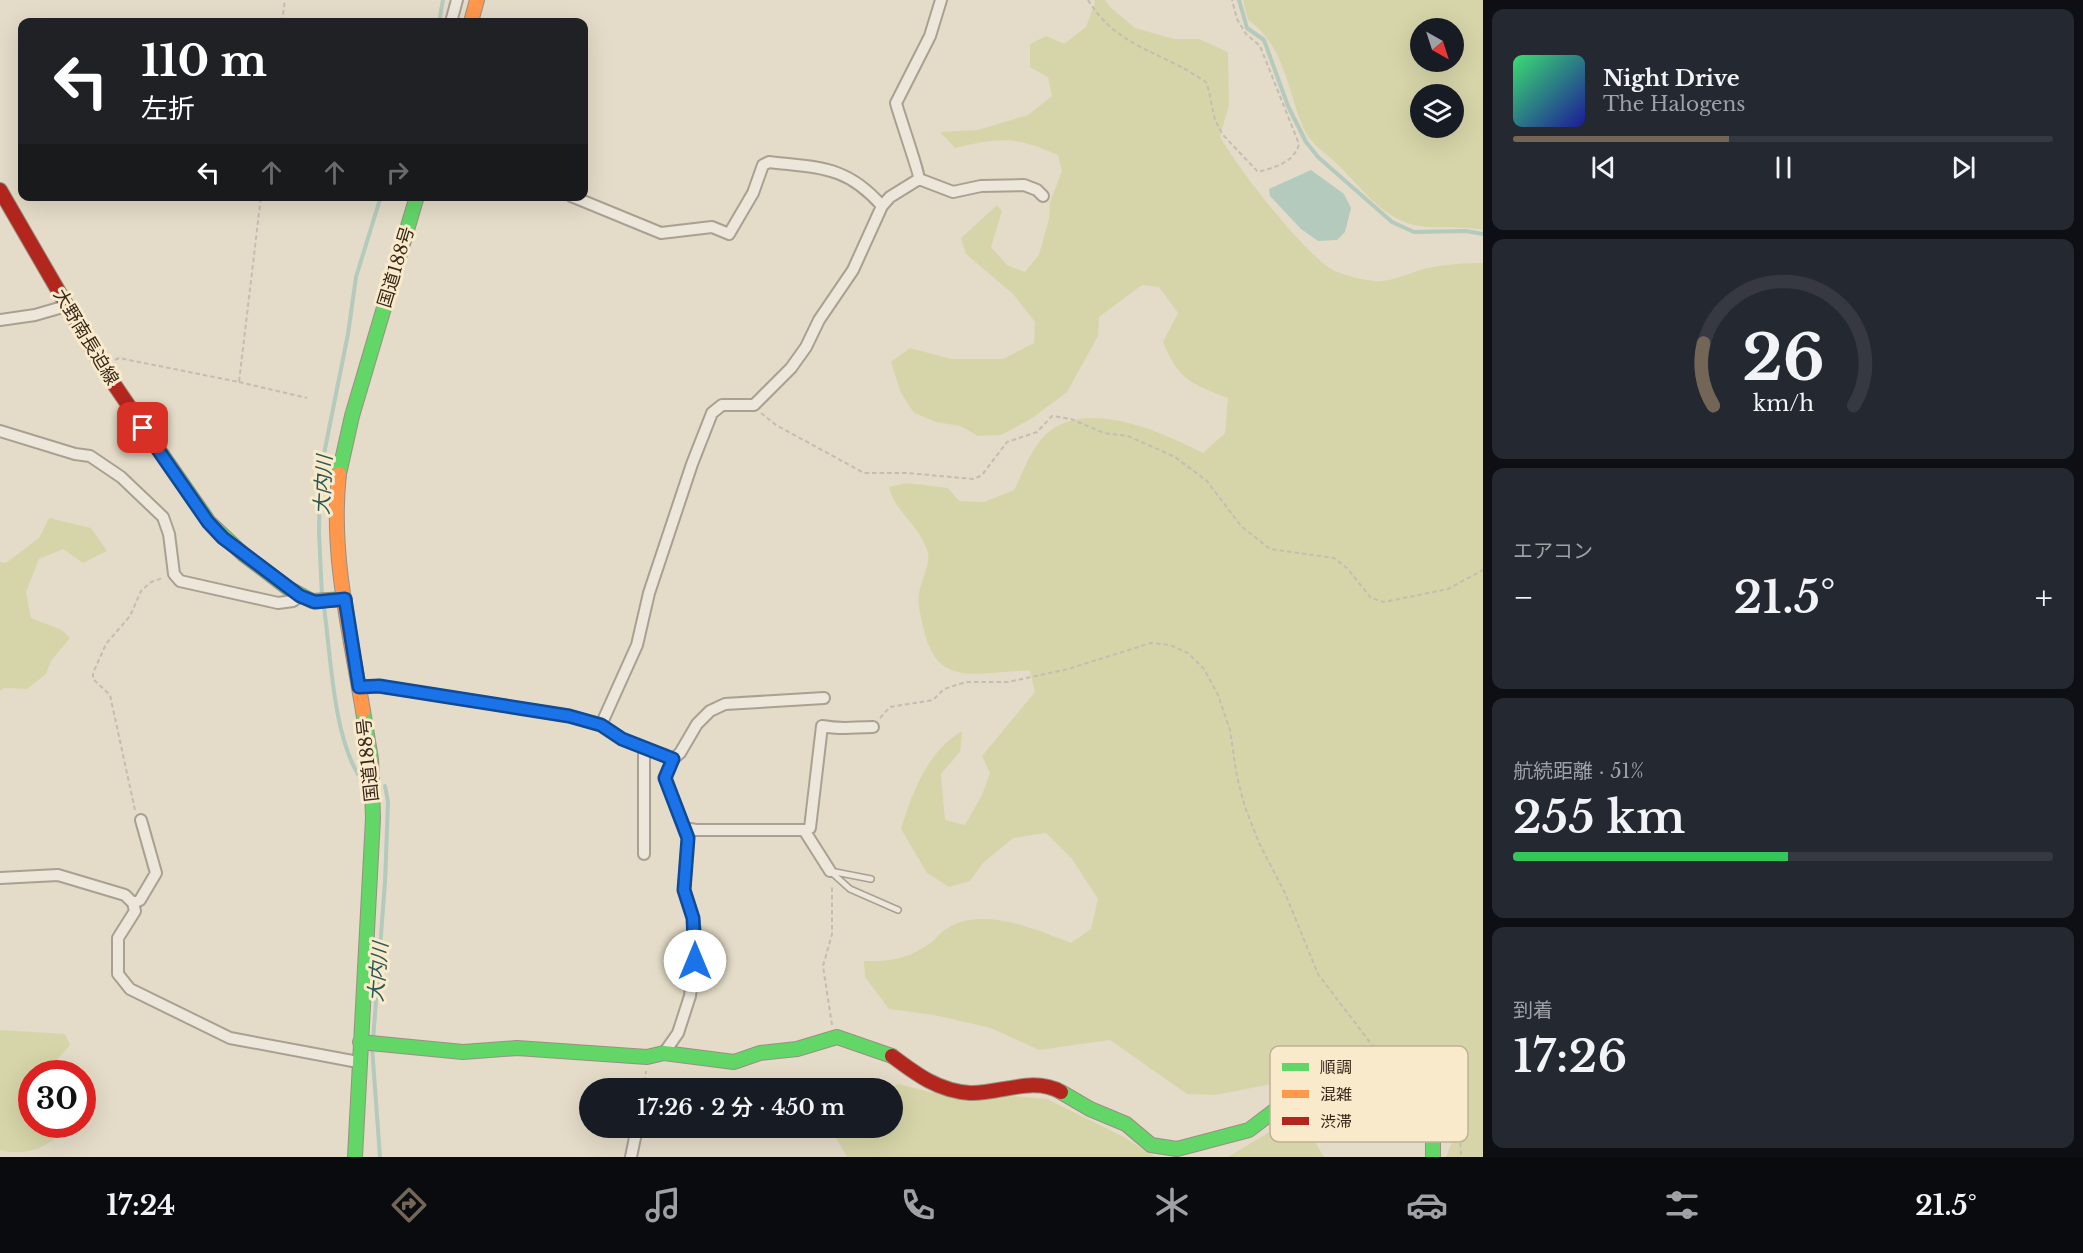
<!DOCTYPE html>
<html lang="ja">
<meta charset="utf-8">
<style>
:root{--surface:#171b24;--page:#242831;--text:#f1f3f6;--muted:#9ea1a6;--line:#363941;--accent:#746657}
body{margin:0;font-family:"Libre Baskerville","Noto Sans JP",serif;background:var(--page);color:var(--text);height:100vh;display:flex;flex-direction:column;font-size:22px;white-space:nowrap}
*{box-sizing:border-box;margin:0}
p{font-size:20px;color:var(--muted)}
.icon{flex:none;width:33px;height:33px;fill:none;stroke:currentColor;stroke-width:2;stroke-linecap:round;stroke-linejoin:round}
.map{position:relative;flex:1;overflow:hidden}
.sheet{display:flex;flex-direction:column;gap:9px;padding:9px;background:#0d0f14;width:600px}
.sheet>*{flex:none}
.guide{position:absolute;left:18px;top:18px;width:570px;height:183px;border-radius:12px;box-shadow:0 6px 24px #0002;background:#202124;color:#fff;overflow:hidden}
.needle{width:39px;rotate:141deg}
.controls{position:absolute;left:1410px;top:18px;display:grid;gap:12px}
.controls a{display:grid;place-items:center;width:54px;height:54px;border-radius:50%;background:var(--surface);box-shadow:0 6px 24px #0002;font-size:30px}
.speed{position:absolute;left:18px;top:1060px;display:flex;gap:12px;font-size:30px;font-weight:700;text-align:center}
.speed>*{display:grid;place-content:center;width:78px;height:78px;border-radius:50%;background:var(--surface);box-shadow:0 6px 24px #0002;line-height:1}
.speed .limit{border:9px solid #d22;background:#fff;color:#111}
.pin{position:absolute;display:grid;place-items:center;width:51px;height:51px;color:#fff;margin:-26px;border-radius:12px;box-shadow:0 3px 9px #0006}
.me{position:absolute;width:66px;margin:-33px;rotate:0deg;stroke-linejoin:round;filter:drop-shadow(0 0 4px #0008)}
.turn{display:flex;align-items:center;gap:21px;height:126px;padding:0 24px;font-size:27px}
.turn .icon{width:78px;height:78px;stroke-width:2.5}
.turn b{display:block;font-size:42px;line-height:51px}
.lanes{display:flex;align-items:center;height:57px;padding:0 24px;background:#0003;justify-content:center;gap:30px;direction:ltr}
.lanes .off{opacity:.35}
.big{font-size:45px;font-weight:600;line-height:1.1}
.sheet .card{flex:1;display:flex;flex-direction:column;justify-content:center;gap:9px;min-width:0;padding:0 21px;border-radius:12px;background:var(--page)}
.sheet .dial{align-items:center;gap:0}
.dial svg{height:156px;overflow:visible;fill:none;stroke:var(--line);stroke-width:7;stroke-linecap:round;text-anchor:middle}
.dial text{fill:var(--text);stroke:none}
.song{display:flex;align-items:center;gap:18px}
.cover{width:72px;height:72px;border-radius:9px;background:linear-gradient(135deg,hsl(140 70% 55%),hsl(240 70% 35%))}
.played{height:6px;border-radius:3px;background:linear-gradient(90deg,var(--accent) 40%,var(--line) 40%)}
.keys{display:flex;justify-content:space-around;direction:ltr}
.heat{display:flex;justify-content:space-between;align-items:center;font-size:33px;direction:ltr}
.charge{height:9px;border-radius:4px;background:linear-gradient(90deg,#34c759 51%,var(--line) 0)}
.trip{position:absolute;left:579px;top:1078px;width:324px;height:60px;border-radius:30px;background:var(--surface);box-shadow:0 6px 24px #0002;font-weight:600;line-height:60px;text-align:center}
.tabs{display:flex;height:96px;justify-content:space-around;align-items:center;background:#090b0e;color:var(--muted)}
.tabs .icon{width:42px;height:42px}
.tabs .active{color:var(--accent)}
.tabs b{font-size:27px;color:var(--text)}
main{display:flex;flex:1;min-height:0}
.map>svg:first-child{display:block}
</style>
<main>
<div class="map">
<svg width="1483" height="1157" viewBox="0 0 1483 1157">
<rect width="100%" height="100%" fill="#e4dcc8"/>
<path fill="#d6d5a9" fill-rule="evenodd" d="M1094,0H1105L1110,7L1135,28L1174,39H1199L1228,52L1229,105L1220,136C1234,164 1308,259 1335,271C1346,276 1364,280 1375,281C1391,283 1413,271 1428,268C1447,264 1464,263 1483,263V1157H1446L1458,1126L1448,1104L1430,1089L1393,1087L1321,1057L1272,1084L1215,1095L1187,1094L1110,1040L1039,1050L991,1028L934,1015L889,1009L865,977L864,961C892,962 910,958 933,941C938,936 944,929 951,926C986,908 1036,929 1071,943L1091,929L1098,899L1072,859L1046,833L1013,838L982,864L970,881L949,887L927,873L901,829C913,791 927,752 962,731L960,752L941,774L945,820L965,825L982,795L990,773L982,756L1035,692L1030,671C985,669 940,692 925,634C922,621 917,606 919,593C921,581 930,565 928,553C921,526 895,513 889,487L906,483L948,488L959,501L984,502L1014,490C1022,475 1029,454 1040,441C1078,393 1161,432 1203,453L1225,433L1228,398C1192,384 1178,380 1163,342L1178,313L1159,287L1142,285L1099,317L1098,336L1067,392L1031,419L1001,435L978,436L960,426L936,422L914,413L901,393L891,362L910,348L951,359H1003L1034,343L1035,322L1013,294L966,254L961,238L997,205L1002,211L991,247L1007,265L1025,272L1039,255L1049,219L1050,202L1062,171L1058,155C1015,136 1000,137 955,148L940,132L978,130L1028,115L1052,96L1048,77L1030,67V44L1046,36L1064,44L1086,27L1095,3Z
M1243,0H1483V230C1455,224 1424,233 1398,219C1373,206 1357,183 1337,164C1325,152 1310,144 1303,127C1287,89 1284,45 1248,20ZM1420,28H1454V62H1420ZM1454,94V128H1420V94Z
M49,518L91,528L107,551L83,563L63,549L39,559L26,592L31,618L62,630L70,638L51,661L46,674L27,689L4,688L0,691V562L6,563L39,538Z
M0,1030L65,1034L70,1045L54,1063L53,1074H32V1125H68C51,1147 28,1157 0,1150Z
M898,1084L966,1101L1012,1096L1047,1099L1124,1137L1155,1157H847L835,1136L841,1128H892V1089H889Z
M1305,1125L1324,1157H1228L1278,1127Z"/>
<path fill="#b4cabc" d="M1311,170L1344,194L1351,208L1345,232L1337,240L1318,241L1301,229L1270,196L1269,189Z"/>
<g fill="none" stroke-linecap="round" stroke-linejoin="round">
<path stroke="#b4cabc" stroke-width="4" d="M1239,0L1247,28L1264,40L1288,106L1306,142L1318,157L1392,222L1414,232L1466,231L1483,234
M439,22L443,0
M322,597L319,533L320,474L348,334L356,277L381,196
M324,607C331,657 333,734 359,776
M373,1040L385,882L388,802L385,786
M372,1047L380,1157"/>
<g stroke="#a9a092" stroke-width="8">
<path id="lane" d="M830,871L850,889L898,910
M830,871L871,879"/>
</g>
<g stroke="#a9a092" stroke-width="14">
<path id="street" d="M451,22L457,0
M919,179L953,192L981,186L1024,185L1037,190L1043,196
M571,196L661,233L712,227L729,234L753,193L763,165L769,162C819,168 846,165 882,206
M0,320L35,315L66,306
M0,431L75,454L90,456L121,477L163,517L169,534L174,574L180,581L278,603L293,601L300,596
M359,687L379,686L569,716L601,725L622,739L673,759
M601,725L637,645L649,593L692,464L712,413L722,405H754L791,368L806,347L819,320L853,270L882,206L890,197L919,179C920,175 899,115 896,103L930,36L941,0
M644,748V854
M684,828L696,830H804L810,828L822,726C843,730 853,727 873,727
M804,830L830,871
M0,878L58,875L125,895L133,903L135,911L118,938V974L130,989L230,1038L358,1062
M133,903L140,900L156,873L141,820
M664,1053L678,1033L690,996L696,937L693,918L684,890L688,838L665,778L673,759L680,753L697,724L710,711L725,704L824,698
M631,1157L637,1128"/>
</g>
<g stroke="#989082" stroke-width="16">
<path id="fast" d="M152,440L209,522L243,554L288,588L312,601L345,599
M339,474L352,416L417,196
M360,1042L463,1052L517,1048L647,1057L664,1053L734,1062L760,1053L797,1049L837,1037L892,1056
M1061,1092L1090,1109L1126,1124L1151,1145L1177,1149L1249,1130L1299,1092L1316,1088L1340,1089L1422,1114L1433,1134V1157
M355,1157L373,818L371,759L363,711"/>
</g>
<g stroke="#989082" stroke-width="16">
<path id="slow" d="M471,22L477,0
M339,474C330,553 350,632 363,711"/>
</g>
<g stroke="#989082" stroke-width="16">
<path id="jam" d="M0,190L103,368L152,440
M892,1056C916,1074 938,1091 970,1093C1000,1094 1033,1076 1061,1092"/>
</g>
<path stroke="#c4bdb2" stroke-width="2" stroke-dasharray="4.5 3" stroke-linecap="butt" d="M1088,0C1118,49 1165,52 1207,83L1215,120L1223,135L1258,172C1275,167 1294,163 1299,144L1260,46L1246,34L1237,19L1232,0
M282,22L285,0
M115,360L119,358L239,382L261,196
M239,382L307,398
M761,413L776,425L864,473H907L974,479L982,475L1007,442L1037,432L1052,416L1071,419L1104,433L1128,436L1175,457L1207,481L1241,526L1270,549L1334,558L1347,568L1371,598L1384,602L1448,589L1483,570
M880,718L890,707L933,700L944,689L966,682H1008L1068,669L1151,643L1170,645L1188,653L1204,669L1218,695L1230,730L1237,777L1245,807L1259,843L1285,893L1318,974L1375,1049L1406,1080L1432,1099L1460,1135L1461,1157
M135,810L110,695L93,679V673L106,644L130,616L141,591L151,582L163,578
M832,1025L823,966L832,934V886
M644,1089L646,1071"/>
<use href="#lane" stroke="#ece6db" stroke-width="5"/>
<use href="#street" stroke="#ece6db" stroke-width="10"/>
<use href="#fast" stroke="#63d668" stroke-width="14"/>
<use href="#slow" stroke="#ff974d" stroke-width="14"/>
<use href="#jam" stroke="#b3261e" stroke-width="14"/>
</g>
<g fill="none" stroke-linecap="round" stroke-linejoin="round">
<g stroke="#114b97" stroke-width="15">
<path id="route" d="M143,428L208,522L223,538L300,596L315,602L345,599L359,687L379,686L569,716L601,725L622,739L673,759L665,778L688,838L684,890L693,918L695,961"/>
</g>
<use href="#route" stroke="#1a73e8" stroke-width="10"/>
</g>
<g text-anchor="middle" stroke-width="6" stroke-linejoin="round" paint-order="stroke">
<g font-size="18" fill="#38271a" stroke="#f8eacb">
<text transform="translate(396 267) rotate(-73)" y="6">国道188号</text>
<text transform="translate(86 337) rotate(59)" y="6">大野南長迫線</text>
<text transform="translate(368 760) rotate(-96)" y="6">国道188号</text>
</g>
<g font-size="20" font-style="italic" fill="#285954" stroke="#f8eacb">
<text transform="translate(323 485) rotate(-87)" y="7">大内川</text>
<text transform="translate(378 972) rotate(-85)" y="7">大内川</text>
</g>
</g>
<rect x="1270" y="1046" width="198" height="96" rx="9" fill="#f8eacb" stroke="#beb096" stroke-width="1.5"/>
<rect x="1282" y="1063" width="27" height="8" fill="#63d668"/>
<rect x="1282" y="1090" width="27" height="8" fill="#ff974d"/>
<rect x="1282" y="1117" width="27" height="8" fill="#b3261e"/>
<g font-size="16" fill="#38271a">
<text x="1320" y="1073">順調</text>
<text x="1320" y="1100">混雑</text>
<text x="1320" y="1127">渋滞</text>
</g>
</svg>
<div class="controls">
<a><svg class="needle" viewBox="-14 -14 28 28"><path d="M0-13l5 13h-10z" fill="#e53935"/><path d="M0 13l5-13h-10z" fill="#9ea1a6"/></svg></a>
<a><svg class="icon" aria-label="layers" viewBox="0 0 24 24"><path d="M12 4l9 5-9 5-9-5zM3 14l9 5 9-5"/></svg></a>
</div>
<div class="speed"><div class="limit">30</div></div>
<div class="pin" style="left:143px;top:428px;background:#d93025"><svg class="icon" aria-label="arrive" viewBox="0 0 24 24"><path d="M6 21V4h12l-3 4 3 4H6"/></svg></div>
<svg class="me" style="left:695px;top:961px" viewBox="-20 -20 40 40"><circle r="19" fill="#fff"/><path d="M0-13L10 11 0 6-10 11z" fill="#1a73e8"/></svg>
<div class="trip">17:26 · 2 分 · 450 m</div>
<div class="guide">
<div class="turn"><svg class="icon" aria-label="left" viewBox="0 0 24 24"><path d="M17 20v-9H6M10 6l-5 5 5 5"/></svg><div><b>110 m</b>左折</div></div>
<div class="lanes"><svg class="icon" aria-label="left" viewBox="0 0 24 24"><path d="M17 20v-9H6M10 6l-5 5 5 5"/></svg><svg class="icon off" aria-label="ahead" viewBox="0 0 24 24"><path d="M12 20V5M6 11l6-6 6 6"/></svg><svg class="icon off" aria-label="ahead" viewBox="0 0 24 24"><path d="M12 20V5M6 11l6-6 6 6"/></svg><svg class="icon off" aria-label="right" viewBox="0 0 24 24"><path d="M7 20v-9h11M14 6l5 5-5 5"/></svg></div>
</div>
</div>
<section class="sheet">
<div class="card">
<div class="song"><i class="cover"></i><div><b>Night Drive</b><p>The Halogens</p></div></div>
<div class="played"></div>
<div class="keys"><svg class="icon" aria-label="previous" viewBox="0 0 24 24"><path d="M18 5L8 12l10 7zM5 5v14"/></svg><svg class="icon" aria-label="pause" viewBox="0 0 24 24"><path d="M8 5v14M16 5v14"/></svg><svg class="icon" aria-label="next" viewBox="0 0 24 24"><path d="M6 5l10 7-10 7zM19 5v14"/></svg></div>
</div>
<div class="card dial"><svg viewBox="0 0 100 80">
<path d="M14 69A42 42 0 1 1 86 69"/>
<path d="M14 69A42 42 0 0 1 9 37" stroke="#746657"/>
<text x="50" y="56" font-size="32" font-weight="700">26</text>
<text x="50" y="72" font-size="11">km/h</text>
</svg></div>
<div class="card"><p>エアコン</p>
<div class="heat"><a>−</a><b class="big">21.5°</b><a>+</a></div>
</div>
<div class="card"><p>航続距離 · 51%</p><b class="big">255 km</b><div class="charge"></div></div>
<div class="card"><p>到着</p><b class="big">17:26</b></div>
</section>
</main>
<nav class="tabs">
<b>17:24</b>
<svg class="icon active" aria-label="directions" viewBox="0 0 24 24"><path d="M12 3l9 9-9 9-9-9zM9 14v-3h6M13 9l2 2-2 2"/></svg>
<svg class="icon" aria-label="music" viewBox="0 0 24 24"><path d="M9 18V5l10-2v13"/><circle cx="6" cy="18" r="3"/><circle cx="16" cy="16" r="3"/></svg>
<svg class="icon" aria-label="phone" viewBox="0 0 24 24"><path d="M5 4h4l2 5-3 2q2 4 5 5l2-3 5 2v4C11 20 4 13 5 4z"/></svg>
<svg class="icon" aria-label="climate" viewBox="0 0 24 24"><path d="M12 3v18M4 7l16 10M4 17L20 7"/></svg>
<svg class="icon" aria-label="car" viewBox="0 0 24 24"><path d="M5 17H2v-5l4-1 3-4h7l3 4 3 1v5h-3M9 17h6M6 11h13"/><circle cx="7" cy="17" r="2"/><circle cx="17" cy="17" r="2"/></svg>
<svg class="icon" aria-label="filters" viewBox="0 0 24 24"><path d="M4 7h16M4 17h16"/><circle cx="9" cy="7" r="2"/><circle cx="15" cy="17" r="2"/></svg>
<b>21.5°</b>
</nav>
